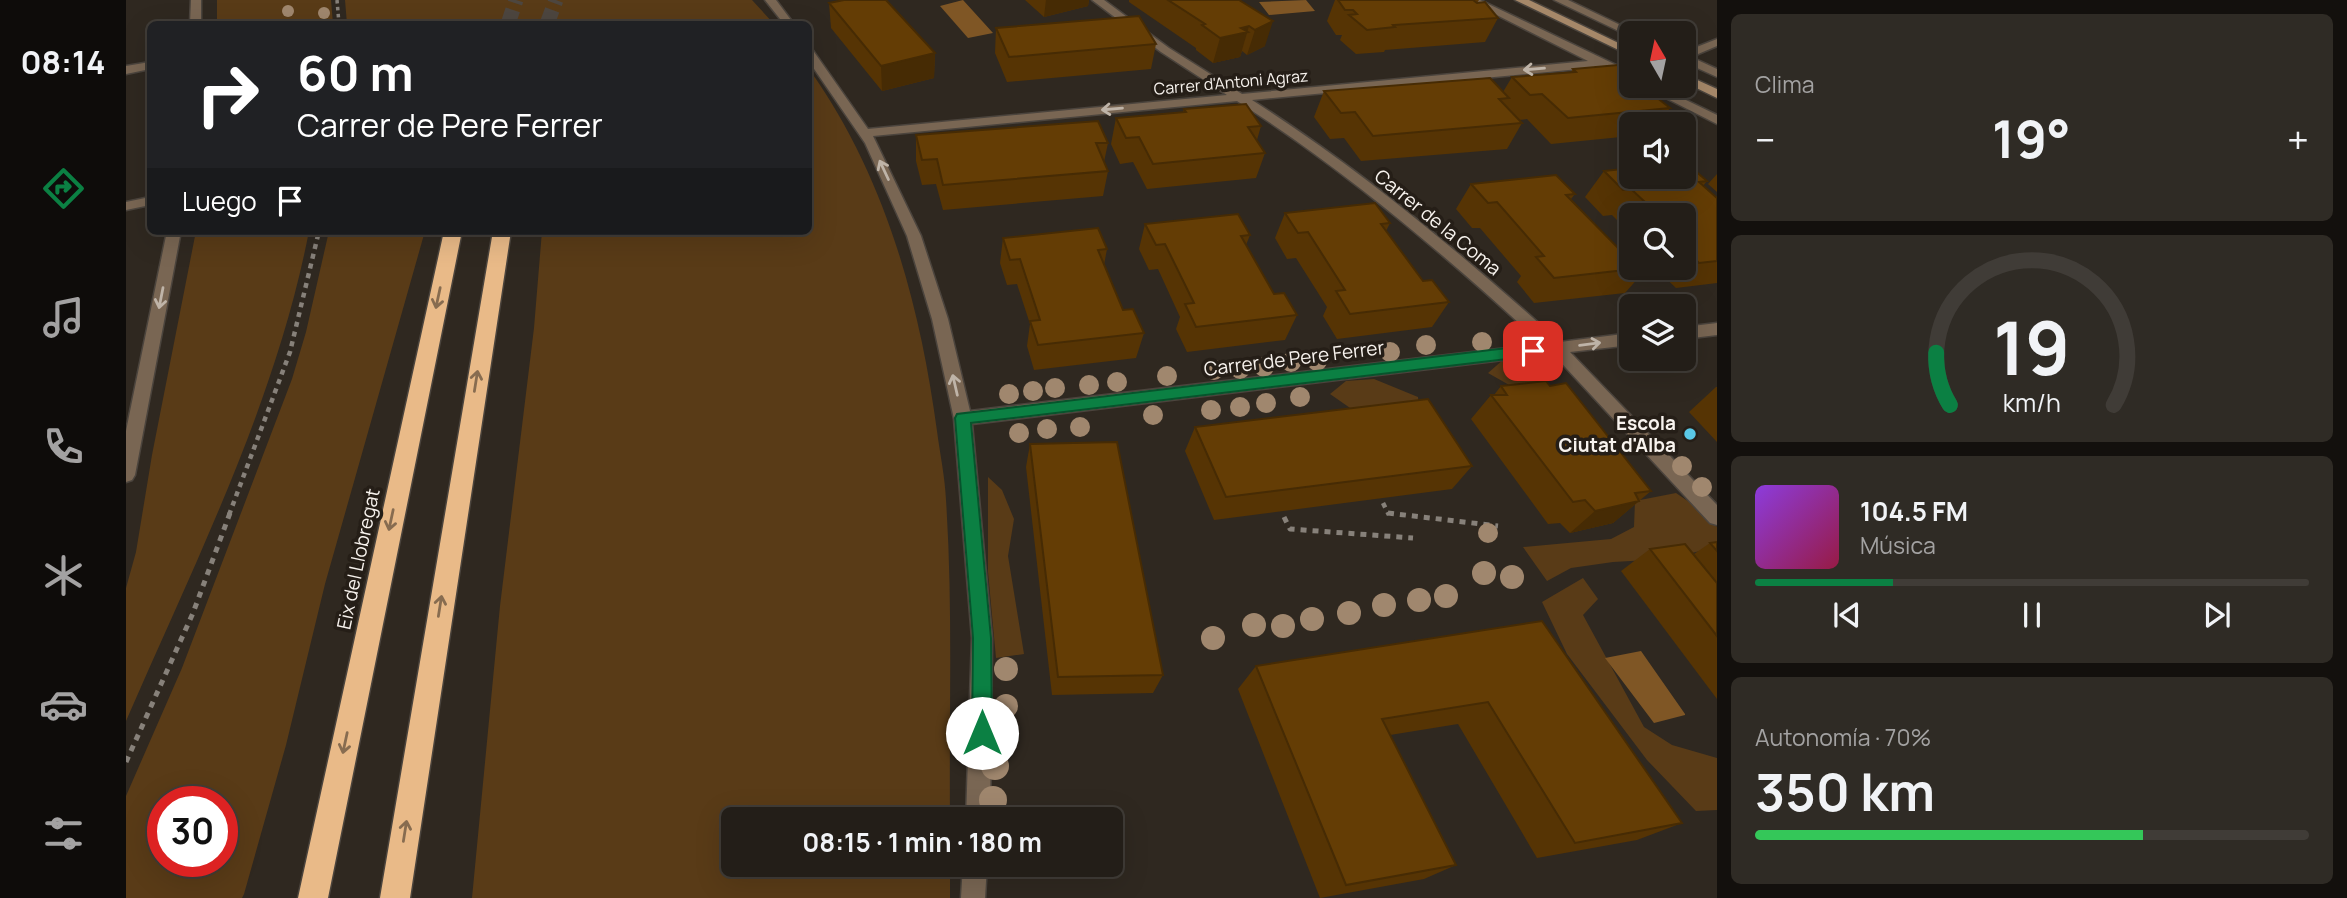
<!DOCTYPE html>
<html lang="es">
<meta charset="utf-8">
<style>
:root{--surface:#231e18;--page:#2f2b25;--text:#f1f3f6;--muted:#a3a2a2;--line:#403c37;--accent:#0b8043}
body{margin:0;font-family:Manrope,sans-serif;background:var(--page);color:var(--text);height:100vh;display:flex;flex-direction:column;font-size:26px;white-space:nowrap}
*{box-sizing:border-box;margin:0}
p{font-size:23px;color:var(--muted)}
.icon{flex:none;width:38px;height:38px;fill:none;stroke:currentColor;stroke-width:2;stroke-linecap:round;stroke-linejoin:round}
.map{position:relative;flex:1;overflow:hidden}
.panel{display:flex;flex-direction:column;gap:14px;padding:14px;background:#13100d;width:630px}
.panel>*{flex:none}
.guide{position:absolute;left:21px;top:21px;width:665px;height:214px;border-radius:10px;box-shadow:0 7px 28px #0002,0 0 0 2px var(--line);background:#202124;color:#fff;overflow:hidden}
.needle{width:46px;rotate:351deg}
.buttons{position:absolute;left:1493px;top:21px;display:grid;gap:14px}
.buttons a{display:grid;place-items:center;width:77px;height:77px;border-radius:10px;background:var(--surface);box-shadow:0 7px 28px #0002,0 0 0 2px var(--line);font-size:35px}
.speed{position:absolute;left:21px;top:786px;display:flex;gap:14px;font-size:35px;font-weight:700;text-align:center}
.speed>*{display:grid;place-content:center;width:91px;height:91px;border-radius:50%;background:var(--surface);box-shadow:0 7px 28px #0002,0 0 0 2px var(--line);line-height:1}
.speed .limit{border:10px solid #d22;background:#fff;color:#111}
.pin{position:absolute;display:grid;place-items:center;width:60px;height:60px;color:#fff;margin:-30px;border-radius:14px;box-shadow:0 4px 10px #0006}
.me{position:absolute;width:77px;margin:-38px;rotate:0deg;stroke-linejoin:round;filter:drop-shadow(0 0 5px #0008)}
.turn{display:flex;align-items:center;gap:24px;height:147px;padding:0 35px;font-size:32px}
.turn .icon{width:91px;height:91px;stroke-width:2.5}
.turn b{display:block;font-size:49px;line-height:60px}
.then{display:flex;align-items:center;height:66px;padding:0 35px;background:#0003;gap:14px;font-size:26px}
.big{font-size:52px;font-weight:700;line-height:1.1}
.panel .widget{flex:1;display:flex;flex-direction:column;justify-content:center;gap:10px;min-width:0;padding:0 24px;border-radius:10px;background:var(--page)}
.panel .dial{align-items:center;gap:0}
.dial svg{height:182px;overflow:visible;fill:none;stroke:var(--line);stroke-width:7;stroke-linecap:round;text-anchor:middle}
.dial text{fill:var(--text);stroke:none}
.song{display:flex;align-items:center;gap:21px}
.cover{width:84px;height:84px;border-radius:10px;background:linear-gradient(135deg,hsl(270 70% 55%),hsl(340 70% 35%))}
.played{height:7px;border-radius:4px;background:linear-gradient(90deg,var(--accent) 25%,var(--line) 25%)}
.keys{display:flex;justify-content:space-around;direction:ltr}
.heat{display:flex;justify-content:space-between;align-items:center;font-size:38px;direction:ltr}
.charge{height:10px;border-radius:5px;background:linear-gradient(90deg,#34c759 70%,var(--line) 0)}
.trip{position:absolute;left:595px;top:807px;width:402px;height:70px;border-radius:10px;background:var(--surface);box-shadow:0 7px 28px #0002,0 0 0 2px var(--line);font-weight:700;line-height:70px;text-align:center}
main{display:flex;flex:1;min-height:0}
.tab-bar{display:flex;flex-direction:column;width:126px;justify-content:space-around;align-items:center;background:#0e0c0a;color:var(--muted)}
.tab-bar .icon{width:49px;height:49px}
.tab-bar .active{color:var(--accent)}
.tab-bar b{font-size:32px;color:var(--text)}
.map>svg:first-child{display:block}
</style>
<main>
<nav class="tab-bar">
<b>08:14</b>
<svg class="icon active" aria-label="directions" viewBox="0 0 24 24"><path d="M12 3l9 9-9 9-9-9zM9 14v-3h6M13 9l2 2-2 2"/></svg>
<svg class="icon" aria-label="music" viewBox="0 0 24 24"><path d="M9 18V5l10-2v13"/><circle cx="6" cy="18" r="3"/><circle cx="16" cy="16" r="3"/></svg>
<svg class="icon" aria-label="phone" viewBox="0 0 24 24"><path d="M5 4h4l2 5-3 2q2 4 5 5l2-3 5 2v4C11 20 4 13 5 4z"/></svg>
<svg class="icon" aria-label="climate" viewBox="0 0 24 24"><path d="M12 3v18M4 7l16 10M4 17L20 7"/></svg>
<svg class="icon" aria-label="car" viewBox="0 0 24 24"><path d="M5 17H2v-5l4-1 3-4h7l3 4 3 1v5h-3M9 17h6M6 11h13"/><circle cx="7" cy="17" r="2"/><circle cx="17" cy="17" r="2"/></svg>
<svg class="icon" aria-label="filters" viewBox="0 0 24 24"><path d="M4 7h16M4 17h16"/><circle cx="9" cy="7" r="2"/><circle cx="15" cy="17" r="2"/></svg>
</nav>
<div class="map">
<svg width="1591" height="898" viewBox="0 0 1591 898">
<rect width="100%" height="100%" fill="#2f2820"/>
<path fill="#593b17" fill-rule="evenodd" d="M91,0H205L207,24H91Z
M219,0H626L648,24H221Z
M683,69C759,175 794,304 811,431C814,454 819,477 820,500C827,606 823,713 824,819H607V864L824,865V898H346L374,606L408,328L416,231H682Z
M70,231H183C150,402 69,562 0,721V588L10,552L26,455Z
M203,231H299L199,584L160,745L118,894L116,898H0V796L56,668L166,379L180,332ZM37,802H96V861H37Z
M1378,359L1400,371L1413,382L1385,386L1362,373Z
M1248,379L1292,397L1293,409L1227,410L1204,394L1220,381Z
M862,477L876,490L888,519L882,556L898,654L870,658L862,572Z
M1550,493L1575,510L1591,527V547L1540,559L1487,562L1445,568L1421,581L1397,547L1485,539L1508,527L1509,501Z
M1457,578L1472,599L1457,615L1518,727L1546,745L1591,758V810L1570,811L1521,760L1441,654L1416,602Z"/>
<path fill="#7f5625" d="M837,0L867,33L842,38L814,6Z
M1180,0L1189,11L1143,15L1133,2Z
M1515,651L1559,714V715L1528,723L1479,658Z"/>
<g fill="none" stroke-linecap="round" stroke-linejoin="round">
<path stroke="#4d463f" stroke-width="15" stroke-dasharray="15 7" stroke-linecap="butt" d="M382,24L390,0
M421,24L430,0"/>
<g stroke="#4b443d" stroke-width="3">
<path id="street" d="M65,0H75V24H64Z
M639,0H650L668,24H658Z
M966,0H978L1043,48L1116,94L1462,61L1341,0H1354L1505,72V81L1474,67L1126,100C1236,170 1337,255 1434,342L1505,333V345L1444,352L1591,505V525L1584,523L1427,354L846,424L866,638L864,819H840L846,638L828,419L806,319L781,236L739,143L682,60V48L686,49L742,129L1101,95L1035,52ZM1111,101C1221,171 1320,256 1416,344L844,411L822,319L795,236L747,136Z
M1428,0H1442L1511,33L1501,35Z
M1591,39V46L1565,57L1591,69V77L1558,62V52Z
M24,62V69L0,74V66Z
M1516,86H1531L1591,115V124Z
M24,197V205L0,210V202Z
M41,231H55L9,475L6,480L0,482V431Z
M1591,323V335L1558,339V327Z
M837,864H861L859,898H835Z"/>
</g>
<g stroke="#4b443d" stroke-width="3">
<path id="secondary" d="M1389,0H1403L1505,49V56Z
M1558,74L1591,89V98L1558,82Z"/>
</g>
<g stroke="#4b443d" stroke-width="3">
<path id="highway" d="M318,231H336L202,898H172Z
M367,231H385L284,898H254Z"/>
</g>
<path stroke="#87817a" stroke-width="3.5" stroke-dasharray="3.5 3.5" stroke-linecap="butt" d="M211,0L213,24"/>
<path stroke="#87817a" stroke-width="4.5" stroke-dasharray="5 5" stroke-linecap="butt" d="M1257,503L1263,515
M103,515L164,352L193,231"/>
<path stroke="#87817a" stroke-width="5" stroke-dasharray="6 6" stroke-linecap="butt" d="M1262,513L1372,526
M1158,517L1164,529L1287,538
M0,762L67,613L104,513"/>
<use href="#street" fill="#796653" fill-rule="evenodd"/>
<use href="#secondary" fill="#a68869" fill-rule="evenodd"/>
<use href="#highway" fill="#e9ba88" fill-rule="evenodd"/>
</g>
<g fill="#a0876e">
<circle cx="162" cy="11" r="6"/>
<circle cx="198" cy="13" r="6"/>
<circle cx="1387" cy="339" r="10"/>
<circle cx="1356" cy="342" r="10"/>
<circle cx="1300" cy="345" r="10"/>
<circle cx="1264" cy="352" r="10"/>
<circle cx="1191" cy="361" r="10"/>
<circle cx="1165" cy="362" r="10"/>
<circle cx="1138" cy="367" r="10"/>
<circle cx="1114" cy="369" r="10"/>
<circle cx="1088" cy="370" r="10"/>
<circle cx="1041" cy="376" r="10"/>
<circle cx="991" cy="382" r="10"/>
<circle cx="963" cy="385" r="10"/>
<circle cx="929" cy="388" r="10"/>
<circle cx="907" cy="391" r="10"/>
<circle cx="883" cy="394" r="10"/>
<circle cx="1174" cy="397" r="10"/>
<circle cx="1140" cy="403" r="10"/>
<circle cx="1114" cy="407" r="10"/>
<circle cx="1085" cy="410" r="10"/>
<circle cx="1027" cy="415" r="10"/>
<circle cx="954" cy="427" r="10"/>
<circle cx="921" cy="429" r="10"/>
<circle cx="893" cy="433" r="10"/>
<circle cx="1556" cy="466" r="10"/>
<circle cx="1576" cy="487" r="10"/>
<circle cx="1362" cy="533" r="10"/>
<circle cx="1358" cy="573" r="12"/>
<circle cx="1386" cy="577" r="12"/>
<circle cx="1320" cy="596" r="12"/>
<circle cx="1293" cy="600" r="12"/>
<circle cx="1258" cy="605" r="12"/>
<circle cx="1223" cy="613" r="12"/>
<circle cx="1186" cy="619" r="12"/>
<circle cx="1128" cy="625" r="12"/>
<circle cx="1157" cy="626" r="12"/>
<circle cx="1087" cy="638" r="12"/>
<circle cx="880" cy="669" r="12"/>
<circle cx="880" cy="706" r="12"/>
<circle cx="869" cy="766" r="14"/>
<circle cx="867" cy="800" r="14"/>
</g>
<path fill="#563404" d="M899,0H963L962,6L918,17Z
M1003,0H1114L1139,46L1121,55L1116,51L1114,57L1087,63L1070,50V48L1003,2Z
M1209,0H1353L1351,3L1372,18L1359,42L1259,50L1258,52L1230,54L1214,40L1216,35H1210L1201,21Z
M703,3L809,53L808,78L756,91L705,28Z
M870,28L1030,44L1025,69L881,82L869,53Z
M1447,69L1505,86H1526L1522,91L1544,108L1532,124H1505V136L1425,144L1401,119L1393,120L1396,123L1381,149L1235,161L1218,138L1204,139L1188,117L1198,91L1377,92L1386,77L1445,72Z
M1058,109L1135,126L1131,140L1139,153L1130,178L1021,189L1007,162L994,164L985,144L990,118L1057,112Z
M790,135L982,143L978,162L982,171L977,196L817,210L810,184L796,185L790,161Z
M1478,171L1581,181L1577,186L1591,198V283L1550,288L1529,268H1558V215H1505V234L1486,215L1477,216L1459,197Z
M1591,174V192L1582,184Z
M1345,184L1449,194L1445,199L1492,248L1521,268L1499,293L1408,303L1391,282L1395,276L1354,228H1346L1330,209Z
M1159,213L1264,223L1260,231L1297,281L1323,302L1306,327L1211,339L1197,316L1201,307L1170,258L1161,259L1149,238Z
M1019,224L1124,235L1120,245L1148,294L1171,315L1159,340L1061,352L1050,329L1054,317L1032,269L1023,270L1013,249Z
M877,238L981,249L978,265L997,310L1018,333L1010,358L908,370L901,346L904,324L891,284L881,285L874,263Z
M1375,386H1424L1525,491L1487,523L1444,533L1434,523L1422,524L1345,419L1365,395H1368Z
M1590,387H1591V442L1563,412Z
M1069,427L1346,466L1326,489L1088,520L1059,451Z
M904,444L1037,675L1027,693L926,695L900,467Z
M1591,542V699L1495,571L1524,549L1568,554L1584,543Z
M1416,621L1556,823L1511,840L1411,858L1332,724L1264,735L1330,865L1298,879L1194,898L1112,689L1130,666Z"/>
<path fill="#462b04" d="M920,0H963L962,6L918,17Z
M1147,21L1139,46L1121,55L1129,30Z
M1123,26L1114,57L1087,63L1094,38Z
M809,53L808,78L756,91L755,66Z
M1513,501L1487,523L1444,533L1469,511Z"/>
<path fill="#643d05" stroke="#462b04" stroke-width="2" d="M718,0H760L809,53L755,66L703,3Z
M1042,0H1113L1147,21L1129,30L1123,26L1115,28L1122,32L1094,38L1076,25L1079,24Z
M1212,0H1347L1351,3L1359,2L1372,18L1267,25L1269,27L1241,30L1223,15L1231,14L1227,10H1219Z
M1013,16L1030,44L883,57L870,28Z
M1503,64L1505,66V86H1516L1544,108L1442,118L1416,94L1404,95L1386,77L1450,72L1447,69Z
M1364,78L1383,98L1373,99L1396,123L1247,136L1229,112L1215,113L1198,91Z
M1120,104L1135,126L1122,127L1139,153L1027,164L1013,137L1000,138L990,118L1060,112L1058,109Z
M972,121L982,143H970L982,171L817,185L811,159L796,160L790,135Z
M1558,163H1560L1581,181L1573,182L1591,198V261L1573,263L1558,248V242L1560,241L1558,239V215H1533L1505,189L1497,190L1478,171L1505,168V177H1558Z
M1430,175L1449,194L1440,195L1492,248L1500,247L1505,251V268H1517L1428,278L1410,257L1418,256L1371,202L1362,203L1345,184Z
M1249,203L1264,223L1255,224L1297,281L1306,280L1323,302L1224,314L1210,291L1219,290L1182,232L1172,233L1159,213Z
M1112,214L1124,235L1115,236L1148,294L1158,293L1171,315L1070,327L1059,304L1068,303L1039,244L1030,245L1019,224Z
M972,228L981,249L972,250L997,310L1007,309L1018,333L912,345L904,321L914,320L894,259L884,260L877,238Z
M1420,381L1424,386L1440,383L1525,491L1509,493L1513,501L1469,511L1459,500L1447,502L1365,395H1381L1375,386Z
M1302,399L1346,466L1100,497L1069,427Z
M991,442L1037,675L932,677L904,444Z
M1591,542V551L1584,543Z
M1559,544L1591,583V636L1524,549Z
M1416,621L1556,823L1449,843L1362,702L1256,719L1330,865L1220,885L1130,666Z"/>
<defs><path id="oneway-shaft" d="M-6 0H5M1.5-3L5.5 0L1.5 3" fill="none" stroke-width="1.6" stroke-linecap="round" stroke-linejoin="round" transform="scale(1.75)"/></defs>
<g stroke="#bfb4a8">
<use href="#oneway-shaft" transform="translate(1408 69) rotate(175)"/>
<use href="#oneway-shaft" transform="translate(986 109) rotate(175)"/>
<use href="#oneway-shaft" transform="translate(758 170) rotate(-115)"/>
<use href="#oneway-shaft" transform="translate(35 298) rotate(101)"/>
<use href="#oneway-shaft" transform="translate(1464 344) rotate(-7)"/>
<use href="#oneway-shaft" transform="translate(829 385) rotate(-103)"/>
</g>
<g stroke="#876c50">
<use href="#oneway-shaft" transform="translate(312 298) rotate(102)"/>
<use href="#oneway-shaft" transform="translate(350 381) rotate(-81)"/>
<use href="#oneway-shaft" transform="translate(265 520) rotate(102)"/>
<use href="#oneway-shaft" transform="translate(314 606) rotate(-81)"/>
<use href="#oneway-shaft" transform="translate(219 743) rotate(102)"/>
<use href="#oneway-shaft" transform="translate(279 831) rotate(-81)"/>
</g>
<path fill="#0b8043" stroke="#07532c" stroke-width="2" d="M1407,345L1414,351L1407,356L845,423L865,638L866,733L863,740L856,743L849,740L846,733L847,638L829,418L831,414Z"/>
<circle fill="#5ac8e6" stroke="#251e17" stroke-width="2.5" cx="1564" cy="434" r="7"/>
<g text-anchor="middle" stroke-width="7" stroke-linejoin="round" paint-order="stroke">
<g font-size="16" fill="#f8f3ee" stroke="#251e17">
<text transform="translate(1105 82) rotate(-5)" y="6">Carrer d'Antoni Agraz</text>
</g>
<g font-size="19" fill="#f8f3ee" stroke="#251e17">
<text transform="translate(1312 222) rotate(39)" y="7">Carrer de la Coma</text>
<text transform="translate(1168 358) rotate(-7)" y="7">Carrer de Pere Ferrer</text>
<text transform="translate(232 559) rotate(-78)" y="7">Eix del Llobregat</text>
</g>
<g font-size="19" font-weight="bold" fill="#f8f3ee" stroke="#251e17" text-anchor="end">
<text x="1550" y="430">Escola<tspan x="1550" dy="22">Ciutat d'Alba</tspan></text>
</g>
</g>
</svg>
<div class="buttons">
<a><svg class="needle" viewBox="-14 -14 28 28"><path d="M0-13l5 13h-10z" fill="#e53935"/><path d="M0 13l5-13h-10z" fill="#a3a2a2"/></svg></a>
<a><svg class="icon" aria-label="sound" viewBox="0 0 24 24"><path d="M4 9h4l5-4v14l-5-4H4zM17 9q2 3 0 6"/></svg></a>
<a><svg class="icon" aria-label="search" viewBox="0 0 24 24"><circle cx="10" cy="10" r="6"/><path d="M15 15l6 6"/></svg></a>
<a><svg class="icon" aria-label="layers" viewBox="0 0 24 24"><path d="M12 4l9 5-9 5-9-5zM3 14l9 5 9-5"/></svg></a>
</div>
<div class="speed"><div class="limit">30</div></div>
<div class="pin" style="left:1407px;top:351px;background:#d93025"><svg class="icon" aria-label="arrive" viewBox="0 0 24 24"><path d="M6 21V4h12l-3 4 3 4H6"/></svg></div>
<svg class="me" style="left:856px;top:733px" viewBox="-20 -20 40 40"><circle r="19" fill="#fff"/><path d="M0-13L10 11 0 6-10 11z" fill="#0b8043"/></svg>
<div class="trip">08:15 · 1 min · 180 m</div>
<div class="guide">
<div class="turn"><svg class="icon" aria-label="right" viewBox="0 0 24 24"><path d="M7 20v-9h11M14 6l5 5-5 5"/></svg><div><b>60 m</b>Carrer de Pere Ferrer</div></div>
<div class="then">Luego<svg class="icon" aria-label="arrive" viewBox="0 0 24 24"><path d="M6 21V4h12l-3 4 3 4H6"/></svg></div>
</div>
</div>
<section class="panel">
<div class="widget"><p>Clima</p>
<div class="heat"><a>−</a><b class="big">19°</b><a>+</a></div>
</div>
<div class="widget dial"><svg viewBox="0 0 100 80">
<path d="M14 69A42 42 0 1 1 86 69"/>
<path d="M14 69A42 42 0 0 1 8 46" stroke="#0b8043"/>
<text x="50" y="56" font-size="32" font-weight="700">19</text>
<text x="50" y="72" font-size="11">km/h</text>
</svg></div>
<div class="widget">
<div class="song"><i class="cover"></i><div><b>104.5 FM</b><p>Música</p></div></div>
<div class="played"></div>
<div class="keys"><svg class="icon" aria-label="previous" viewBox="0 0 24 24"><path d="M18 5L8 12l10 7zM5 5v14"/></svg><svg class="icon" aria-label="pause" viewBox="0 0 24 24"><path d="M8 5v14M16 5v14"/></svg><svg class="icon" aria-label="next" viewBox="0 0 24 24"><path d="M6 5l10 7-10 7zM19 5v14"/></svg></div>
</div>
<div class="widget"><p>Autonomía · 70%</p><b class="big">350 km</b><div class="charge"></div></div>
</section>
</main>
